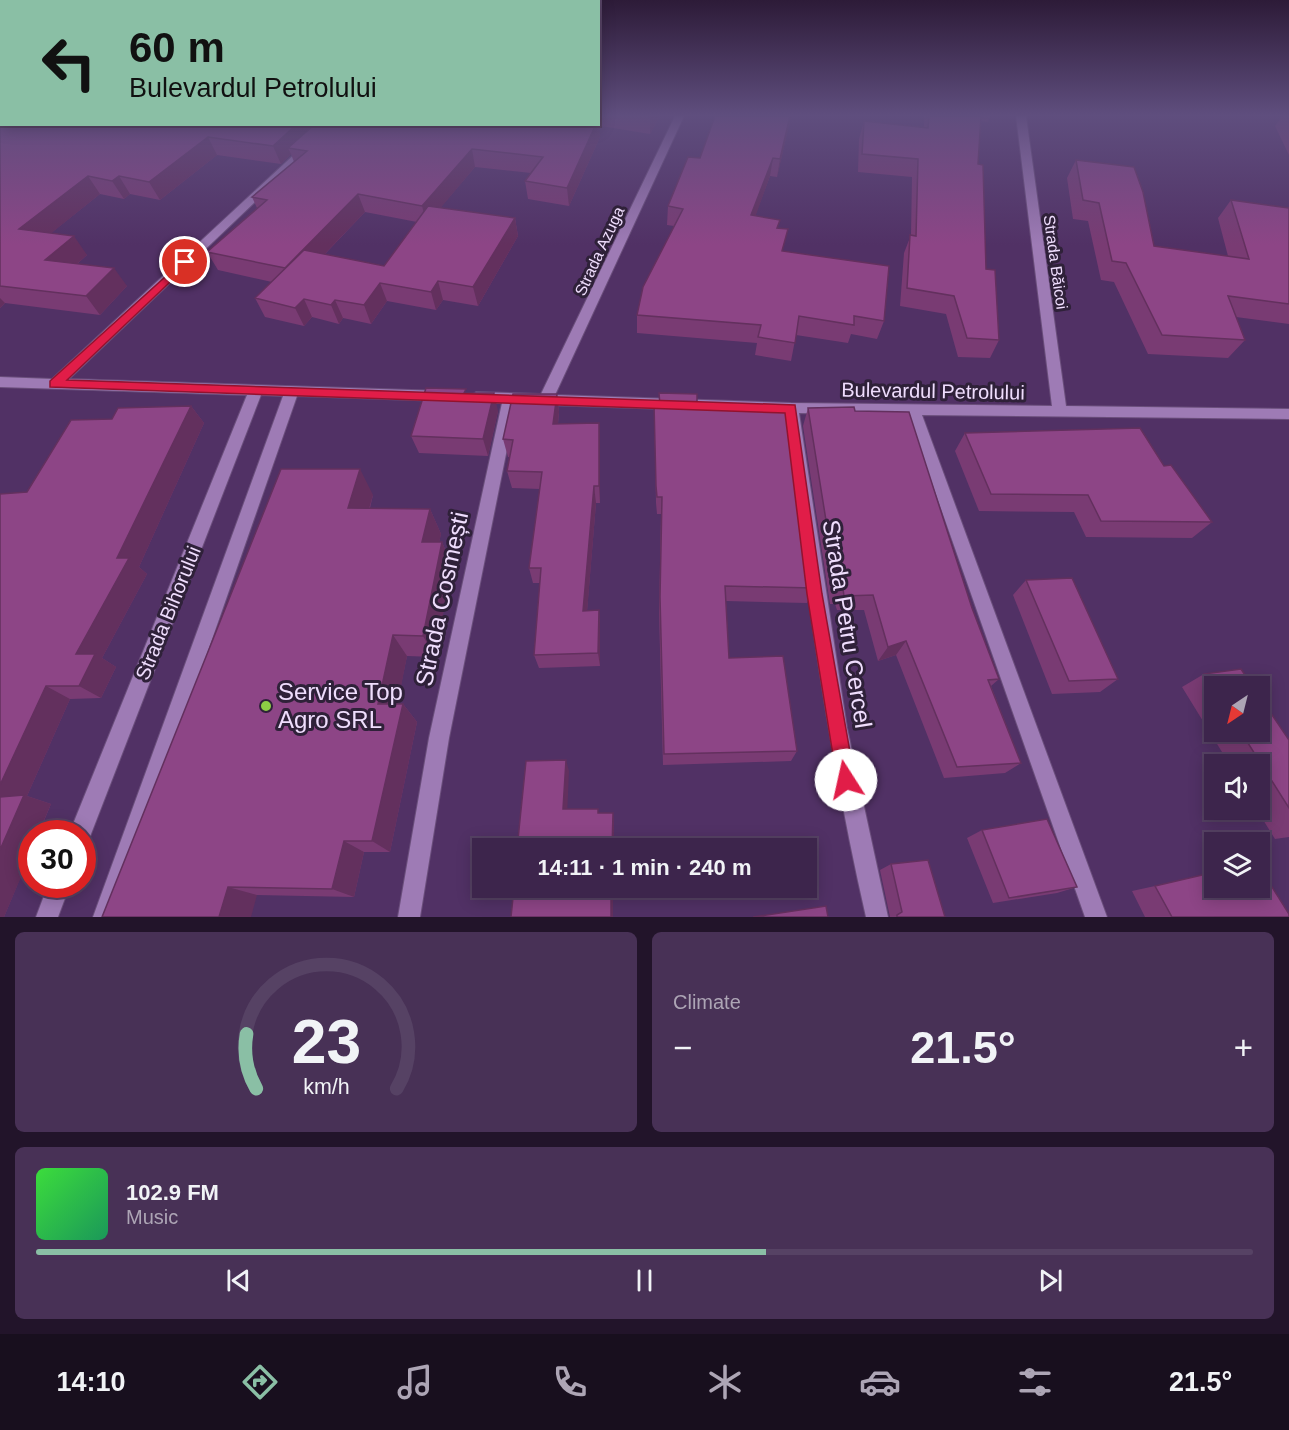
<!DOCTYPE html>
<meta charset="utf-8">
<style>
:root{--surface:#3d254c;--page:#483156;--text:#f1f3f6;--muted:#ada5b5;--line:#564264;--accent:#8abfa5}
body{margin:0;font-family:Helvetica,sans-serif;background:var(--page);color:var(--text);height:100vh;display:flex;flex-direction:column;font-size:22px;white-space:nowrap}
*{box-sizing:border-box;margin:0}
p{font-size:20px;color:var(--muted)}
.icon{flex:none;width:33px;height:33px;fill:none;stroke:currentColor;stroke-width:2;stroke-linecap:round;stroke-linejoin:round}
.map{position:relative;height:917px;overflow:hidden}
.details{display:flex;flex-direction:column;gap:15px;padding:15px;background:#22142a;flex:1}
.details>*{flex:none}
.top-card{position:absolute;left:0px;top:0px;width:600px;height:126px;box-shadow:0 3px 15px #0003,0 0 0 2px var(--line);background:#8abfa5;color:#111;overflow:hidden}
.needle{width:39px;rotate:215deg}
.controls{position:absolute;left:1204px;top:676px;display:grid;gap:12px}
.controls a{display:grid;place-items:center;width:66px;height:66px;border-radius:0px;background:var(--surface);box-shadow:0 3px 15px #0003,0 0 0 2px var(--line);font-size:30px}
.speed{position:absolute;left:18px;top:820px;display:flex;gap:12px;font-size:30px;font-weight:700;text-align:center}
.speed>*{display:grid;place-content:center;width:78px;height:78px;border-radius:50%;background:var(--surface);box-shadow:0 3px 15px #0003,0 0 0 2px var(--line);line-height:1}
.speed .limit{border:9px solid #d22;background:#fff;color:#111}
.pin{position:absolute;display:grid;place-items:center;width:51px;height:51px;color:#fff;margin:-26px;border:3px solid #fff;border-radius:50%;box-shadow:0 2px 6px #0007}
.me{position:absolute;width:66px;margin:-33px;rotate:350deg;stroke-linejoin:round;filter:drop-shadow(0 0 4px #0008)}
.turn{display:flex;align-items:center;gap:21px;height:126px;padding:0 30px;font-size:27px}
.turn .icon{width:78px;height:78px;stroke-width:2.5}
.turn b{display:block;font-size:42px;line-height:51px}
.big{font-size:45px;font-weight:800;line-height:1.1}
.details .widget{flex:1;display:flex;flex-direction:column;justify-content:center;gap:9px;min-width:0;padding:0 21px;border-radius:9px;background:var(--page)}
.details .dial{align-items:center;gap:0}
.dial svg{height:156px;overflow:visible;fill:none;stroke:var(--line);stroke-width:7;stroke-linecap:round;text-anchor:middle}
.dial text{fill:var(--text);stroke:none}
.song{display:flex;align-items:center;gap:18px}
.cover{width:72px;height:72px;border-radius:9px;background:linear-gradient(135deg,hsl(120 70% 55%),hsl(150 70% 35%))}
.played{height:6px;border-radius:3px;background:linear-gradient(90deg,var(--accent) 60%,var(--line) 60%)}
.keys{display:flex;justify-content:space-around;direction:ltr}
.heat{display:flex;justify-content:space-between;align-items:center;font-size:33px;direction:ltr}
.details .tiles{flex:1;display:grid;gap:15px;grid-template-columns:1fr 1fr}
.widget:last-child{grid-column:span 2}
.trip{position:absolute;left:472px;top:838px;width:345px;height:60px;border-radius:0px;background:var(--surface);box-shadow:0 3px 15px #0003,0 0 0 2px var(--line);font-weight:800;line-height:60px;text-align:center}
.dock{display:flex;height:96px;justify-content:space-around;align-items:center;background:#180f1e;color:var(--muted)}
.dock .icon{width:42px;height:42px}
.dock .current{color:var(--accent)}
.dock b{font-size:27px;color:var(--text)}
.map>svg:first-child{display:block}
</style>
<div class="map">
<svg width="1289" height="917" viewBox="0 0 1289 917">
<rect width="100%" height="100%" fill="#513165"/>
<g fill="none" stroke-linecap="round" stroke-linejoin="round">
<g stroke="#6a4e7b" stroke-width="2">
<path id="minor" d="M675,116H684L555,395L791,403L1052,406L1016,116H1026L1066,406L1289,409V419L922,415L1107,917H1085L908,415L799,413L847,728L888,917H866C828,751 805,582 785,413L516,404L449,738L420,917H398L429,738L502,403L476,402L469,397L476,392L541,394Z
M327,124H337L69,379L443,391L450,396L443,401L297,396L115,917H93L283,396L261,395L91,834L88,842L82,844V834H69L247,395L0,387V377L52,379Z
M48,885H70L58,917H36Z"/>
</g>
<use href="#minor" fill="#9e7bb5" fill-rule="evenodd"/>
</g>
<path fill="#793b73" fill-rule="evenodd" d="M0,116L600,137L569,206L528,199L525,181L531,173L475,167L440,208L515,218L518,236L478,306L443,300L436,310L387,301L371,324L343,318L339,324L312,317L304,326L265,317L255,298L272,282L218,270L207,252L257,208L252,197L294,162L291,154L281,164L217,155L160,200L130,194L124,199L100,194L51,233L87,255L77,264L127,286L100,315L5,303L0,308ZM365,212L417,222L384,266L325,254Z
M600,116H660L650,134L601,126Z
M715,116H791L777,177L770,176L755,216L779,228L783,251L884,321L877,339L851,334L848,343L796,335L791,361L755,355L757,343L637,333V315L674,226L667,225L668,206L700,158Z
M924,116H990L988,122L981,121L978,164L986,269L999,340L990,358L958,357L946,314L900,306L904,253L911,235L912,177L858,172L859,139L864,121L924,128Z
M1282,116H1289V155L1275,126Z
M1076,160L1154,246L1228,256L1218,218L1231,200L1289,208V324L1236,317L1245,340L1228,358L1148,354L1114,282L1101,280L1088,221L1073,219L1067,178Z
M467,393L498,411L488,456L419,453L411,436Z
M557,394L559,412L558,424L599,423L600,441V503H596L587,611L599,610L600,625V666L539,668L534,655L540,583H533L529,568L540,489L512,488L507,471L510,457H508L503,439Z
M654,404L697,406L813,588L807,603L726,601L729,658L797,751L791,761L663,765L659,612L661,514H657L656,503Z
M191,406L204,423L139,567L147,574L102,658L116,667L101,698L70,699L27,796L51,804L4,917H0L27,492L112,419Z
M808,408L855,411L972,608L999,679L991,686L1021,763L1005,773L944,778L896,655L878,661L864,610H837L835,604H830L803,426Z
M965,433L1164,466L1212,522L1192,538L1086,537L1074,512L979,511L955,451Z
M373,495L370,508L430,509L441,534L439,542H442L452,566L435,657L407,656L397,704H403L417,722L390,852H364L354,897L257,895L102,917Z
M1026,580L1118,679L1100,692L1052,694L1013,595Z
M1204,674L1215,687V732H1260L1289,740V837L1275,839L1257,810H1260V765H1230L1182,687Z
M982,830L1077,887L1057,893L993,903L967,838Z
M891,864L945,917H889H890L880,870Z
M1155,886L1289,917H1145L1132,891Z"/>
<path fill="#63305e" d="M650,116H660L650,134Z
M790,116H791L777,177L780,159Z
M599,119L600,137L569,206L567,188L596,124H598Z
M297,124H323L288,148L291,154L281,164L273,146Z
M208,137L217,155L160,200L149,182Z
M472,149L475,167L427,224L422,206Z
M773,158L770,176L749,234L751,215Z
M88,176L100,194L34,247L19,229Z
M119,176L130,194L124,199L112,181Z
M358,194L365,212L294,286L285,268Z
M515,218L518,236L478,306L473,287Z
M74,236L87,255L60,279L45,260Z
M114,268L127,286L100,315L86,296Z
M438,281L443,300L436,310L431,292Z
M380,283L387,301L371,324L364,305Z
M0,298L5,303L0,308Z
M304,299L312,317L304,326L295,308Z
M335,300L343,318L339,324L331,305Z
M494,393L498,411L488,456L483,439Z
M557,394L559,412L556,442L553,424Z
M191,406L204,423L139,567L147,574L102,658L116,667L101,698L79,686L76,654L117,558Z
M599,423L600,441V503L599,486Z
M360,469L373,495L362,533L348,508Z
M594,486L596,503L586,625L583,611Z
M430,509L441,534L434,566L422,542Z
M442,542L452,566L435,657L423,636Z
M599,610L600,625V666L598,653Z
M393,635L407,656L394,722L378,704Z
M906,641L896,655L878,661L888,647Z
M46,686L70,699L27,796L51,804L38,834H32V851L4,917H0V785Z
M403,704L417,722L390,852L372,841Z
M566,760L569,771L567,818L563,809Z
M613,813L614,822V849H612Z
M344,841L364,852L354,897L332,889Z
M228,887L257,895L251,917H219Z
M611,888H613V917H611Z"/>
<path fill="#8d4586" stroke="#63305e" stroke-width="1.5" d="M0,116H2V124H297L273,146L208,137L149,182L119,176L112,181L88,176L19,229L74,236L45,260L114,268L86,296L0,286Z
M715,116H790L780,159L773,158L751,215L780,220L777,228L788,229L782,251L889,266L884,321L854,316V325L799,316L795,343L758,337L761,325L637,315L643,287L683,209L668,206L688,157L700,158Z
M929,116H981L978,164L983,165L986,269L995,270L999,340L967,338L954,296L907,288L910,235L916,236L918,159L862,154L864,121L928,128Z
M315,124H596L567,188L525,181L543,157L472,149L422,206L358,194L285,268L207,252L267,200L252,197L307,151L288,148Z
M1076,160L1134,167L1143,192L1154,246L1249,259L1231,200L1289,208V304L1228,296L1245,340L1162,335L1126,263L1112,261L1099,203L1083,200Z
M428,206L515,218L473,287L438,281L431,292L380,283L364,305L335,300L331,305L304,299L295,308L255,298L304,250L384,266Z
M426,388L466,389L464,393H494L483,439L411,436Z
M659,393L697,394V406L789,408L813,588L725,586L729,658L783,656L797,751L664,754L660,597L662,497H657L656,486L654,404L660,405Z
M513,394H557L553,424L599,423V486H594L583,611L599,610L598,653L534,655L541,568H529L542,472L507,471L513,440L503,439Z
M191,406L117,558H129L76,654H95L79,686H46L0,785V494L27,492L71,420L112,419L118,408Z
M854,407L855,411L909,412L972,608L999,679L988,680L1021,763L957,767L906,641L888,647L873,595L844,596L843,589H837L808,408Z
M1140,428L1164,466L1171,465L1212,522L1101,521L1088,495L991,494L965,433Z
M281,469H360L348,508L430,509L422,542H442L423,636L393,635L378,704H403L372,841H344L332,889L228,887L219,917H102Z
M1072,578L1118,679L1069,681L1026,580Z
M1241,669L1253,687H1215V692L1204,674Z
M1260,697L1289,740V808L1241,732H1260Z
M566,760L563,809H598V813H613L612,849H517L526,761Z
M24,795L0,850V797Z
M1047,819L1077,887L1009,898L982,830Z
M928,860L945,917H897V915L902,912L891,864Z
M1260,868L1289,914V917H1172L1155,886L1215,872V888H1260Z
M514,888H611V917H511Z
M826,906L828,917H753Z"/>
<linearGradient id="sky" x2="0" y2="1"><stop stop-color="#2d1b38"/><stop offset="0.47" stop-color="#5f4e7e"/><stop offset="1" stop-color="#5f4e7e" stop-opacity="0"/></linearGradient>
<rect width="1289" height="245" fill="url(#sky)"/>
<path fill="#e11d48" stroke="#92132f" stroke-width="1.5" d="M185,259L191,262L189,264L67,380L795,405L822,594L855,780L853,787L846,789L839,787L837,780L807,594L785,413L50,387V381Z"/>
<circle fill="#8dce44" stroke="#2f2139" stroke-width="2" cx="266" cy="706" r="6"/>
<g text-anchor="middle" stroke-width="6" stroke-linejoin="round" paint-order="stroke">
<g font-size="16" fill="#efddfd" stroke="#2f2139">
<text transform="translate(599 251) rotate(-65)" y="6">Strada Azuga</text>
<text transform="translate(1056 262) rotate(82)" y="6">Strada Băicoi</text>
</g>
<g font-size="20" fill="#efddfd" stroke="#2f2139">
<text transform="translate(933 391) rotate(1)" y="7">Bulevardul Petrolului</text>
<text transform="translate(168 613) rotate(-68)" y="7">Strada Bihorului</text>
</g>
<g font-size="24" fill="#efddfd" stroke="#2f2139">
<text transform="translate(442 599) rotate(-78)" y="8">Strada Cosmești</text>
<text transform="translate(847 624) rotate(81)" y="8">Strada Petru Cercel</text>
</g>
<g font-size="24" fill="#efddfd" stroke="#2f2139" text-anchor="start">
<text x="278" y="700">Service Top<tspan x="278" dy="28">Agro SRL</tspan></text>
</g>
</g>
</svg>
<div class="controls">
<a><svg class="needle" viewBox="-14 -14 28 28"><path d="M0-13l5 13h-10z" fill="#e53935"/><path d="M0 13l5-13h-10z" fill="#ada5b5"/></svg></a>
<a><svg class="icon" aria-label="sound" viewBox="0 0 24 24"><path d="M4 9h4l5-4v14l-5-4H4zM17 9q2 3 0 6"/></svg></a>
<a><svg class="icon" aria-label="layers" viewBox="0 0 24 24"><path d="M12 4l9 5-9 5-9-5zM3 14l9 5 9-5"/></svg></a>
</div>
<div class="speed"><div class="limit">30</div></div>
<div class="pin" style="left:185px;top:262px;background:#d93025"><svg class="icon" aria-label="arrive" viewBox="0 0 24 24"><path d="M6 21V4h12l-3 4 3 4H6"/></svg></div>
<svg class="me" style="left:846px;top:780px" viewBox="-20 -20 40 40"><circle r="19" fill="#fff"/><path d="M0-13L10 11 0 6-10 11z" fill="#e11d48"/></svg>
<div class="trip">14:11 · 1 min · 240 m</div>
<div class="top-card">
<div class="turn"><svg class="icon" aria-label="left" viewBox="0 0 24 24"><path d="M17 20v-9H6M10 6l-5 5 5 5"/></svg><div><b>60 m</b>Bulevardul Petrolului</div></div>
</div>
</div>
<section class="details">
<div class="tiles">
<div class="widget dial"><svg viewBox="0 0 100 80">
<path d="M14 69A42 42 0 1 1 86 69"/>
<path d="M14 69A42 42 0 0 1 9 41" stroke="#8abfa5"/>
<text x="50" y="56" font-size="32" font-weight="700">23</text>
<text x="50" y="72" font-size="11">km/h</text>
</svg></div>
<div class="widget"><p>Climate</p>
<div class="heat"><a>−</a><b class="big">21.5°</b><a>+</a></div>
</div>
<div class="widget">
<div class="song"><i class="cover"></i><div><b>102.9 FM</b><p>Music</p></div></div>
<div class="played"></div>
<div class="keys"><svg class="icon" aria-label="previous" viewBox="0 0 24 24"><path d="M18 5L8 12l10 7zM5 5v14"/></svg><svg class="icon" aria-label="pause" viewBox="0 0 24 24"><path d="M8 5v14M16 5v14"/></svg><svg class="icon" aria-label="next" viewBox="0 0 24 24"><path d="M6 5l10 7-10 7zM19 5v14"/></svg></div>
</div>
</div>
</section>
<nav class="dock">
<b>14:10</b>
<svg class="icon current" aria-label="directions" viewBox="0 0 24 24"><path d="M12 3l9 9-9 9-9-9zM9 14v-3h6M13 9l2 2-2 2"/></svg>
<svg class="icon" aria-label="music" viewBox="0 0 24 24"><path d="M9 18V5l10-2v13"/><circle cx="6" cy="18" r="3"/><circle cx="16" cy="16" r="3"/></svg>
<svg class="icon" aria-label="phone" viewBox="0 0 24 24"><path d="M5 4h4l2 5-3 2q2 4 5 5l2-3 5 2v4C11 20 4 13 5 4z"/></svg>
<svg class="icon" aria-label="climate" viewBox="0 0 24 24"><path d="M12 3v18M4 7l16 10M4 17L20 7"/></svg>
<svg class="icon" aria-label="car" viewBox="0 0 24 24"><path d="M5 17H2v-5l4-1 3-4h7l3 4 3 1v5h-3M9 17h6M6 11h13"/><circle cx="7" cy="17" r="2"/><circle cx="17" cy="17" r="2"/></svg>
<svg class="icon" aria-label="filters" viewBox="0 0 24 24"><path d="M4 7h16M4 17h16"/><circle cx="9" cy="7" r="2"/><circle cx="15" cy="17" r="2"/></svg>
<b>21.5°</b>
</nav>
